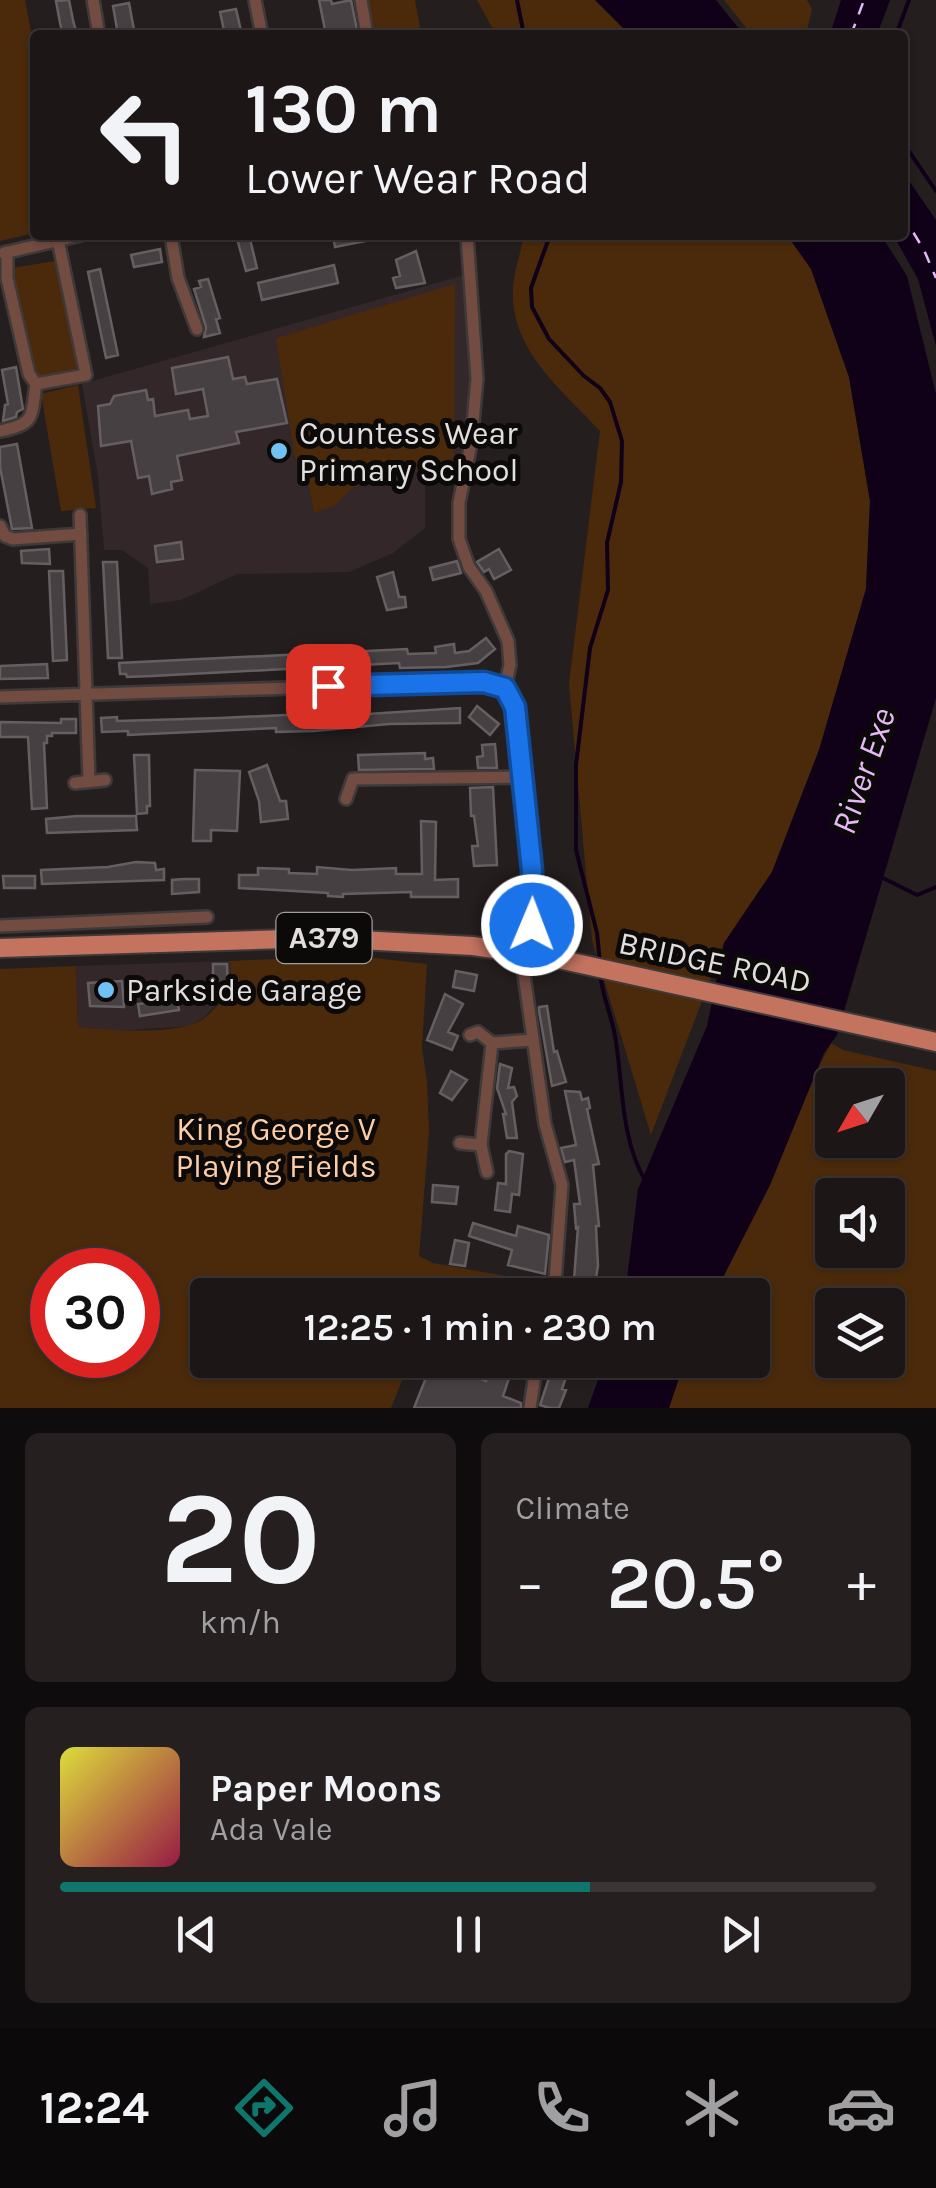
<!DOCTYPE html>
<meta charset="utf-8">
<style>
:root{--surface:#1c1617;--page:#251f20;--text:#f1f3f6;--muted:#a09fa1;--line:#3a3536;--accent:#0f766e}
body{margin:0;font-family:Karla,sans-serif;background:var(--page);color:var(--text);height:100vh;display:flex;flex-direction:column;font-size:38px;white-space:nowrap}
*{box-sizing:border-box;margin:0}
p{font-size:32px;color:var(--muted)}
.icon{flex:none;width:55px;height:55px;fill:none;stroke:currentColor;stroke-width:2;stroke-linecap:round;stroke-linejoin:round}
.map{position:relative;height:1408px;overflow:hidden}
.drawer{display:flex;flex-direction:column;gap:25px;padding:25px;background:#0f0c0d;flex:1}
.drawer>*{flex:none}
.top-card{position:absolute;left:30px;top:30px;width:878px;height:210px;border-radius:10px;box-shadow:0 2px 8px #0004,0 0 0 2px var(--line);background:#1c1617;color:var(--text);overflow:hidden}
.needle{width:65px;rotate:231deg}
.buttons{position:absolute;left:815px;top:1068px;display:grid;gap:20px}
.buttons a{display:grid;place-items:center;width:90px;height:90px;border-radius:10px;background:var(--surface);box-shadow:0 2px 8px #0004,0 0 0 2px var(--line);font-size:50px}
.speed{position:absolute;left:30px;top:1248px;display:flex;gap:20px;font-size:50px;font-weight:700;text-align:center}
.speed>*{display:grid;place-content:center;width:130px;height:130px;border-radius:50%;background:var(--surface);box-shadow:0 2px 8px #0004,0 0 0 2px var(--line);line-height:1}
.speed .limit{border:15px solid #d22;background:#fff;color:#111}
.pin{position:absolute;display:grid;place-items:center;width:85px;height:85px;color:#fff;margin:-42px;border-radius:20px;box-shadow:0 5px 15px #0006}
.me{position:absolute;width:110px;margin:-55px;rotate:1deg;stroke-linejoin:round;filter:drop-shadow(0 0 8px #0008)}
.turn{display:flex;align-items:center;gap:35px;height:210px;padding:0 50px;font-size:45px}
.turn .icon{width:130px;height:130px;stroke-width:2.5}
.turn b{display:block;font-size:70px;line-height:85px}
.big{font-size:75px;font-weight:600;line-height:1.1}
.drawer .widget{flex:1;display:flex;flex-direction:column;justify-content:center;gap:15px;min-width:0;padding:0 35px;border-radius:15px;background:var(--page)}
.drawer .dial{align-items:center;gap:0}
.dial b{font-size:130px;line-height:1}
.song{display:flex;align-items:center;gap:30px}
.cover{width:120px;height:120px;border-radius:15px;background:linear-gradient(135deg,hsl(60 70% 55%),hsl(340 70% 35%))}
.played{height:10px;border-radius:5px;background:linear-gradient(90deg,var(--accent) 65%,var(--line) 65%)}
.keys{display:flex;justify-content:space-around;direction:ltr}
.heat{display:flex;justify-content:space-between;align-items:center;font-size:55px;direction:ltr}
.drawer .tiles{flex:1;display:grid;gap:25px;grid-template-columns:1fr 1fr}
.widget:last-child{grid-column:span 2}
.trip{position:absolute;left:190px;top:1278px;width:580px;height:100px;border-radius:10px;background:var(--surface);box-shadow:0 2px 8px #0004,0 0 0 2px var(--line);font-weight:600;line-height:100px;text-align:center}
.menu{display:flex;height:160px;justify-content:space-around;align-items:center;background:#0b0909;color:var(--muted)}
.menu .icon{width:70px;height:70px}
.menu .current{color:var(--accent)}
.menu b{font-size:45px;color:var(--text)}
.map>svg:first-child{display:block}
</style>
<div class="map">
<svg width="936" height="1408" viewBox="0 0 936 1408">
<rect width="100%" height="100%" fill="#251e1f"/>
<path fill="#342729" d="M468,274L473,394L461,475L425,483V528L393,553L349,572L237,574L181,600L150,604L148,568L122,550H104L98,476L82,384Z
M230,961L231,991L203,1018L189,1026L114,1031L78,1027L76,966Z"/>
<path fill="#4a2a0b" fill-rule="evenodd" d="M0,0H25L35,53V233L0,241Z
M364,0H415L420,28L394,35H372Z
M477,0H595L630,35H496Z
M724,0H807L812,9L806,34L752,35Z
M524,235H787L811,269L849,377L870,501L866,589L819,750L772,872L724,943L651,1135L592,940L569,684L600,431C562,390 510,350 513,289C514,271 521,252 524,235Z
M55,261L79,365C70,377 46,380 32,374L11,272L12,268Z
M455,284L454,458L352,488L336,505L314,513L304,460L295,458L276,338Z
M78,385L96,508L61,511L41,394Z
M296,958H374L427,964L422,1048L427,1082L429,1132L419,1256L433,1263L550,1284L547,1295H482L436,1287L433,1295H208V1360H410L391,1408H0V969L76,966L78,1027C108,1030 178,1036 203,1019C213,1012 222,1000 231,991L230,961ZM52,1270H138V1355H52Z
M831,1043L843,1050L936,1071V1408H669L685,1360H752V1295H714L770,1185L813,1078ZM832,1085H888V1140H832ZM832,1195H888V1250H832ZM832,1305H888V1360H832Z"/>
<path fill="#100018" d="M595,0H716L744,35H630Z
M841,0H890L877,35H830Z
M903,172L936,220V346L918,279L893,235H902Z
M787,235H881L907,276L936,394V698L837,1035L824,1053L770,1185L714,1295H625L638,1189L707,1026L724,943L772,872L819,750L866,589L870,501L849,377L811,269Z
M605,1360H685L669,1408H588Z"/>
<g fill="none" stroke-linecap="round" stroke-linejoin="round">
<path stroke="#100018" stroke-width="4" d="M517,0L524,35
M896,35L909,0
M902,141L936,191
M550,235L531,288L532,307L549,339L584,376L600,388L610,402L622,441L621,482L607,543L608,590L590,648L576,765V850L597,933L600,963
M883,878L917,895L936,887
M600,972C602,997 613,1018 616,1042C623,1087 621,1141 646,1182"/>
<path stroke="#e5b9f6" stroke-width="2.5" stroke-dasharray="12 10" stroke-linecap="butt" d="M851,35L864,0
M902,214L924,250L936,278"/>
</g>
<path fill="#464043" stroke="#655f62" stroke-width="2.5" d="M69,0L73,20L77,35H63L60,23L56,1Z
M319,0H331L332,4L351,0L358,35H326Z
M129,3L135,35H118L113,6Z
M236,9L242,35H225L220,12Z
M236,235H249L257,268L246,271Z
M381,235V238L335,247L333,236Z
M160,249L162,262L134,267L131,255Z
M416,251L425,283L396,288L393,278L400,276L396,260Z
M334,265L338,283L262,300L258,283Z
M100,269L118,355L106,358L88,272Z
M208,279L220,318L216,319L220,333L204,337L206,327L194,289L201,287L199,281Z
M228,357L233,379L245,377L247,384L277,379L287,423L236,432L239,443L177,456L182,480L171,482L172,489L152,494L149,476L138,478L131,441L101,446L98,406L110,404L114,396L146,390L148,400L153,399L155,416L188,410L190,419L208,416L203,389L176,394L172,368Z
M16,367L23,409L17,412L16,417L3,421L5,405L8,404L2,370Z
M17,444L32,528L12,529L0,467V447Z
M181,542L183,559L157,562L155,546Z
M49,549L50,564L22,563L21,551Z
M499,549L511,570L494,579L489,569L484,572L477,562Z
M457,561L461,573L433,580L430,568Z
M103,562H117L122,658H108Z
M49,571H63L67,660L53,661Z
M393,572L399,597H405L406,607L387,610L377,577Z
M486,638L495,649L478,663L446,667L400,668L399,663L152,676L127,677L126,674H120L119,663L407,649L408,654L436,653L435,647L454,644L455,653L469,651Z
M47,664L48,678L0,679V666Z
M477,706L499,724L490,735L469,717Z
M460,708V723L389,724L314,731L276,732V728L128,735V731L102,732L101,718L117,717V721L220,718L351,712L352,715Z
M61,719H76V733H52V736H47V743H44L47,808L32,809L28,737H0V722L61,723Z
M495,744L497,768H478L477,757L483,756L482,745Z
M425,753V759L433,758L434,769L359,770L358,755Z
M134,755H149L150,806H147V813L137,814Z
M267,765L280,801H286L288,819L261,822L259,801L249,772Z
M195,770L240,771L237,831L211,830V841H193Z
M493,787L497,865L474,866L472,846H478L474,816H471L470,788Z
M77,816H136L137,830L47,833L46,819Z
M421,821L436,822L435,880L458,879V897H411V892L343,894V897L328,896V893L239,888V875H258V868L289,869V873L317,874V867L352,870L396,868V874H422Z
M136,862L155,863L156,870L164,869V880L42,884L41,870L108,867Z
M3,876H35V888H4Z
M184,879H199V892L172,894V880Z
M213,964H227L228,988L213,989Z
M456,971L477,975L474,991L453,987Z
M122,981L124,1007L90,1006L88,983Z
M445,994L463,1004L448,1032L458,1036L452,1050L427,1040Z
M177,999L179,1010L140,1016L138,1004Z
M547,1006L554,1052L557,1051L566,1082L552,1086L539,1011V1007Z
M500,1064L512,1068L508,1088L514,1087L517,1096L512,1102L517,1138H507L503,1114H506L497,1088Z
M451,1071L467,1080L452,1100L440,1093Z
M565,1091L580,1092L582,1100L588,1098L590,1108L587,1109L599,1164L593,1165L599,1226H596L598,1266L593,1295H574L579,1279H574L578,1227L576,1228L574,1204H580L574,1160L565,1162L561,1148L576,1145Z
M509,1151L523,1154L519,1195L512,1194L510,1212L495,1210L498,1183L506,1184V1154Z
M433,1185L458,1187L456,1204L432,1202Z
M473,1223L516,1236L518,1226L549,1235L545,1274L508,1265L512,1250L469,1236Z
M455,1240L469,1243L465,1266L450,1264Z
M433,1360L486,1381L494,1360H515L503,1396L521,1403V1408H414Z
M555,1360H572L562,1389L566,1390L559,1408H549L540,1405Z"/>
<g fill="none" stroke-linecap="round" stroke-linejoin="round">
<g stroke="#3f393a" stroke-width="16">
<path id="minor" d="M93,0L99,35
M255,0L262,35
M361,0L367,35
M171,235L178,278L197,329
M467,235L477,379L471,444L459,503V539L469,567L486,591L508,641L510,665L505,688L515,707L533,870L531,925L539,941L558,956
M7,252V278L29,374L36,384L86,375L58,240
M4,253L81,235
M0,431C36,424 31,417 36,384
M80,515L89,781
M0,526L5,536L13,539L81,534
M0,697L484,682L505,688
M75,783L105,780
M346,799L353,779L522,777
M0,926L207,917
M500,947L525,935L531,925
M521,953L545,1124L562,1185L554,1295
M470,1035L478,1032L492,1043
M460,1143L481,1145
M487,1172L481,1145L492,1043L533,1040
M530,1408L537,1360"/>
</g>
<g stroke="#3f393a" stroke-width="22">
<path id="primary" d="M0,948L321,938L473,946L549,957L936,1042"/>
</g>
<use href="#minor" stroke="#724b41" stroke-width="11"/>
<use href="#primary" stroke="#c4735f" stroke-width="18"/>
</g>
<g fill="none" stroke-linecap="round" stroke-linejoin="round">
<g stroke="#114b97" stroke-width="25">
<path id="route" d="M328,686L484,682L505,688L515,707L532,870V925"/>
</g>
<use href="#route" stroke="#1a73e8" stroke-width="18"/>
</g>
<g fill="#70c2f4" stroke="#0c0909" stroke-width="4">
<circle cx="279" cy="451" r="10"/>
<circle cx="106" cy="990" r="10"/>
</g>
<g text-anchor="middle" stroke-width="10" stroke-linejoin="round" paint-order="stroke">
<rect fill="#0c0909" stroke="#a29e9e" stroke-width="2.5" x="276.5" y="913" width="95" height="50" rx="8"/>
<g font-size="30" font-weight="bold" fill="#e2dede">
<text x="324" y="948">A379</text>
</g>
<g font-size="32" fill="#e2dede" stroke="#0c0909" text-anchor="start">
<text x="299" y="444">Countess Wear<tspan x="299" dy="37">Primary School</tspan></text>
<text x="126" y="1001">Parkside Garage</text>
</g>
<g font-size="32" fill="#e2dede" stroke="#0c0909">
<text transform="translate(715 962) rotate(12)" y="11">BRIDGE ROAD</text>
</g>
<g font-size="32" fill="#fecda5" stroke="#0c0909">
<text x="276" y="1140">King George V<tspan x="276" dy="37">Playing Fields</tspan></text>
</g>
<g font-size="35" font-style="italic" fill="#e5b9f6" stroke="#0c0909">
<text transform="translate(863 771) rotate(-71)" y="12">River Exe</text>
</g>
</g>
</svg>
<div class="buttons">
<a><svg class="needle" viewBox="-14 -14 28 28"><path d="M0-13l5 13h-10z" fill="#e53935"/><path d="M0 13l5-13h-10z" fill="#a09fa1"/></svg></a>
<a><svg class="icon" aria-label="sound" viewBox="0 0 24 24"><path d="M4 9h4l5-4v14l-5-4H4zM17 9q2 3 0 6"/></svg></a>
<a><svg class="icon" aria-label="layers" viewBox="0 0 24 24"><path d="M12 4l9 5-9 5-9-5zM3 14l9 5 9-5"/></svg></a>
</div>
<div class="speed"><div class="limit">30</div></div>
<div class="pin" style="left:328px;top:686px;background:#d93025"><svg class="icon" aria-label="arrive" viewBox="0 0 24 24"><path d="M6 21V4h12l-3 4 3 4H6"/></svg></div>
<svg class="me" style="left:532px;top:925px" viewBox="-20 -20 40 40"><circle r="17" fill="#1a73e8" stroke="#fff" stroke-width="3"/><path d="M0-11L8 9 0 5-8 9z" fill="#fff"/></svg>
<div class="trip">12:25 · 1 min · 230 m</div>
<div class="top-card">
<div class="turn"><svg class="icon" aria-label="left" viewBox="0 0 24 24"><path d="M17 20v-9H6M10 6l-5 5 5 5"/></svg><div><b>130 m</b>Lower Wear Road</div></div>
</div>
</div>
<section class="drawer">
<div class="tiles">
<div class="widget dial"><b>20</b><p>km/h</p></div>
<div class="widget"><p>Climate</p>
<div class="heat"><a>−</a><b class="big">20.5°</b><a>+</a></div>
</div>
<div class="widget">
<div class="song"><i class="cover"></i><div><b>Paper Moons</b><p>Ada Vale</p></div></div>
<div class="played"></div>
<div class="keys"><svg class="icon" aria-label="previous" viewBox="0 0 24 24"><path d="M18 5L8 12l10 7zM5 5v14"/></svg><svg class="icon" aria-label="pause" viewBox="0 0 24 24"><path d="M8 5v14M16 5v14"/></svg><svg class="icon" aria-label="next" viewBox="0 0 24 24"><path d="M6 5l10 7-10 7zM19 5v14"/></svg></div>
</div>
</div>
</section>
<nav class="menu">
<b>12:24</b>
<svg class="icon current" aria-label="directions" viewBox="0 0 24 24"><path d="M12 3l9 9-9 9-9-9zM9 14v-3h6M13 9l2 2-2 2"/></svg>
<svg class="icon" aria-label="music" viewBox="0 0 24 24"><path d="M9 18V5l10-2v13"/><circle cx="6" cy="18" r="3"/><circle cx="16" cy="16" r="3"/></svg>
<svg class="icon" aria-label="phone" viewBox="0 0 24 24"><path d="M5 4h4l2 5-3 2q2 4 5 5l2-3 5 2v4C11 20 4 13 5 4z"/></svg>
<svg class="icon" aria-label="climate" viewBox="0 0 24 24"><path d="M12 3v18M4 7l16 10M4 17L20 7"/></svg>
<svg class="icon" aria-label="car" viewBox="0 0 24 24"><path d="M5 17H2v-5l4-1 3-4h7l3 4 3 1v5h-3M9 17h6M6 11h13"/><circle cx="7" cy="17" r="2"/><circle cx="17" cy="17" r="2"/></svg>
</nav>
